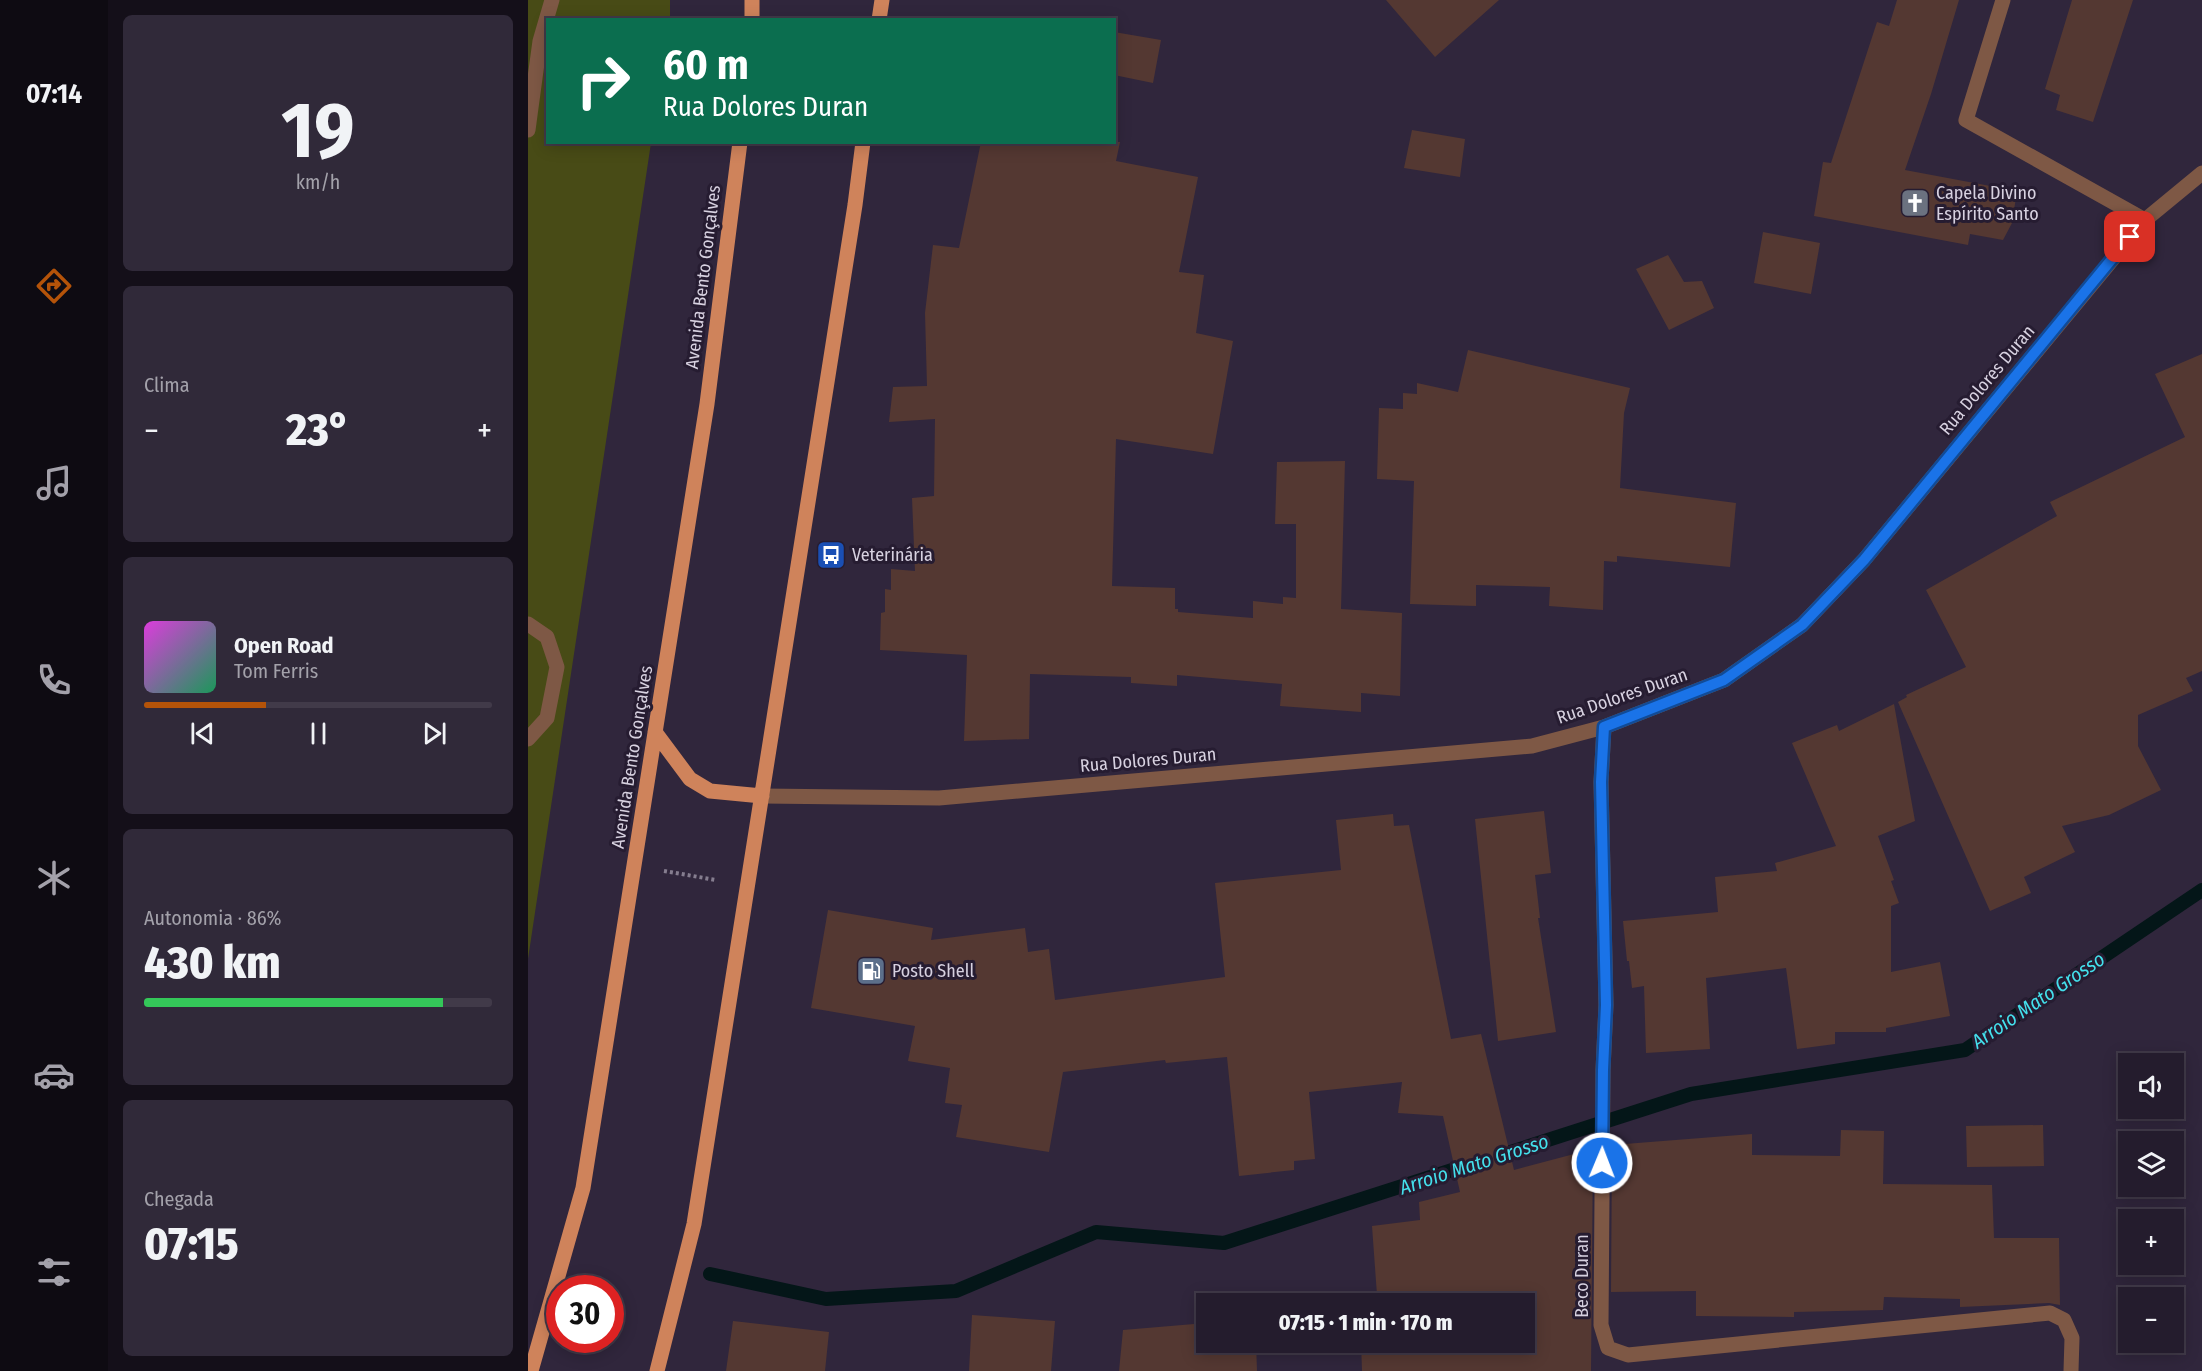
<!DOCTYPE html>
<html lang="pt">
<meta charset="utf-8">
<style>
:root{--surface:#241c2d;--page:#302939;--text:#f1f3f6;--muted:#a3a1aa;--line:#413a49;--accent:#b45309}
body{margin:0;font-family:"Fira Sans Condensed",sans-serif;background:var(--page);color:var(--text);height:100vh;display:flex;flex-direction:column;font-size:22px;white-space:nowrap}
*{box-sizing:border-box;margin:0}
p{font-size:20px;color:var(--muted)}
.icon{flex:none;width:33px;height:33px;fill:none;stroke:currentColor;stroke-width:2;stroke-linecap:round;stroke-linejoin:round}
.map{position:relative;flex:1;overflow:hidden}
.details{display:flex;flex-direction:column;gap:15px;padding:15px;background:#140f19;width:420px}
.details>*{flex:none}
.hud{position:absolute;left:18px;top:18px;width:570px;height:126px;border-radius:0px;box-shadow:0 3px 15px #0003,0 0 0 2px var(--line);background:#0b6e4f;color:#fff;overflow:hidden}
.tools{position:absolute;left:1590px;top:1053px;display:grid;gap:12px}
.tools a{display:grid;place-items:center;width:66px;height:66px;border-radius:0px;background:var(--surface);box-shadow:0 3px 15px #0003,0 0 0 2px var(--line);font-size:30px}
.speed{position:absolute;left:18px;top:1275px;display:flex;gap:12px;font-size:30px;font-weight:700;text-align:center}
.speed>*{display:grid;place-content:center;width:78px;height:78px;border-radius:50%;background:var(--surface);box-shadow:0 3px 15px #0003,0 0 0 2px var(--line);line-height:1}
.speed .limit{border:9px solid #d22;background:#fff;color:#111}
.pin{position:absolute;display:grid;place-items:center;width:51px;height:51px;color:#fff;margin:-26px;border-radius:12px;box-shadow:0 3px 9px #0006}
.me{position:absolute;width:66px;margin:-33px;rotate:1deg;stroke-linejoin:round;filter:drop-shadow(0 0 4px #0008)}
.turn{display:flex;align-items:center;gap:21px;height:126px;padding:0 18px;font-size:27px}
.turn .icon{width:78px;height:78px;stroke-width:2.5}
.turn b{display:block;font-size:42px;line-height:51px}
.big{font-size:45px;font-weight:800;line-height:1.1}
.details .tile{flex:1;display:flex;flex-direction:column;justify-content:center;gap:9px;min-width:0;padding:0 21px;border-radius:9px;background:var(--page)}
.details .dial{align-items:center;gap:0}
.dial b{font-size:78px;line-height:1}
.song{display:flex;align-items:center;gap:18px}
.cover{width:72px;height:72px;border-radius:9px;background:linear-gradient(135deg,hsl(300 70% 55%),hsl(150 70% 35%))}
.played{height:6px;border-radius:3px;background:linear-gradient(90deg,var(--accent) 35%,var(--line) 35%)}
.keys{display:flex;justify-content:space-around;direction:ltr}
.heat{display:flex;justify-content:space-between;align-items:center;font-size:33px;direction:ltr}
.charge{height:9px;border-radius:4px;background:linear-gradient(90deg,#34c759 86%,var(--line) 0)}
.trip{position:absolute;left:668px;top:1293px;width:339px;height:60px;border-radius:0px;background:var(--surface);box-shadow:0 3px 15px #0003,0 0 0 2px var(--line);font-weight:800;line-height:60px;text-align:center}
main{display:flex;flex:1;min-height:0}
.dock{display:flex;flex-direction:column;width:108px;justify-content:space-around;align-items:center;background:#0e0b12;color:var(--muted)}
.dock .icon{width:42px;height:42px}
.dock .selected{color:var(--accent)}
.dock b{font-size:27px;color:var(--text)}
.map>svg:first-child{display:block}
</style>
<main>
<nav class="dock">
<b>07:14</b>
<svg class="icon selected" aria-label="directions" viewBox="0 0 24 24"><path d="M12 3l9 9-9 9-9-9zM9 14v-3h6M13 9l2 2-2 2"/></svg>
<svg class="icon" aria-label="music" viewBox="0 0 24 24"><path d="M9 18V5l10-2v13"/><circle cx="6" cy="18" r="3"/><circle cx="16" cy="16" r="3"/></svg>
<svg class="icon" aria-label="phone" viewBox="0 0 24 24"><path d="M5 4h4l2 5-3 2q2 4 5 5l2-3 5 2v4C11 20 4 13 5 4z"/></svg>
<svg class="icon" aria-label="climate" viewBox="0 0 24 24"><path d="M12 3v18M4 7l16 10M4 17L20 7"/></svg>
<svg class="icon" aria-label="car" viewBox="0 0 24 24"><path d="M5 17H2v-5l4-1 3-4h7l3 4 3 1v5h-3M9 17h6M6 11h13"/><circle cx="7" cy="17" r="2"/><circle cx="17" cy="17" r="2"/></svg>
<svg class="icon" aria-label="filters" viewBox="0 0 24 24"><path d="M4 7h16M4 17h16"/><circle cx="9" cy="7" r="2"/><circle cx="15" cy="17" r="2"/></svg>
</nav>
<section class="details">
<div class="tile dial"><b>19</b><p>km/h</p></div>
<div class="tile"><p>Clima</p>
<div class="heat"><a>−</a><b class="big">23°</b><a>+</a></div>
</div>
<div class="tile">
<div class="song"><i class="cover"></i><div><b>Open Road</b><p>Tom Ferris</p></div></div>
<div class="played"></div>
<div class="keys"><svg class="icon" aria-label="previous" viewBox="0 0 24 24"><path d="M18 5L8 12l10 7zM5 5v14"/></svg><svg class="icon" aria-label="pause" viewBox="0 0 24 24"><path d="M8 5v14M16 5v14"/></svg><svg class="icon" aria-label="next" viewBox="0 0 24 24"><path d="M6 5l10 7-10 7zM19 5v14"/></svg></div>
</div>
<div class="tile"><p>Autonomia · 86%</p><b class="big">430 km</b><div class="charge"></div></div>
<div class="tile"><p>Chegada</p><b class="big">07:15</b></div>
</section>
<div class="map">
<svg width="1674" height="1371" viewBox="0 0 1674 1371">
<rect width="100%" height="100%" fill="#30263c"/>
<path fill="#484b16" d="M0,0H142V19L20,20V142L123,143L0,959Z"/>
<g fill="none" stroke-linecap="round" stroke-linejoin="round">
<path stroke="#041618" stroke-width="14" d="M964,1158L1163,1094L1437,1050L1674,890
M182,1274L298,1299L428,1291L568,1232L696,1243L943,1164"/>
</g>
<path fill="#543832" d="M858,0H971L907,57Z
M1369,0H1431L1403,94L1377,170L1489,191L1484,223L1475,240L1442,234L1440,245L1286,216L1295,162L1303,163L1349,22L1361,26Z
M1544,0H1605L1565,122L1528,110L1532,95L1517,89Z
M586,32L633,40L625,83L586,75Z
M884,130L937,139L932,177L876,168Z
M453,142H592L588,161L670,177L651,272L676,275L668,333L705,341L685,454L588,439L584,586L647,588V609H650V612L725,618V601L755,604V597L768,598V524H747L749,462L817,461L813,609L874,613L872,696L833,693V712L752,706L754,684L649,675V686L603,683V677L502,674L501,739L436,741L439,655L352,650L353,613L357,612V589L363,590V569L387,571L384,498L406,496L407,419L361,422L365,387L399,386L397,313L405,245L431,248Z
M1235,232L1292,243L1283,294L1226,283Z
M1140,255L1156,282L1174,281L1186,308L1141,330L1108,269Z
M940,350L1102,388L1096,413L1092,488L1208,503L1202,567L1089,556V562L1076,561L1075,610L1021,606L1022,587L948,585V606L882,604L886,481L849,479L851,408L875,409V393L889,394V383L930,392Z
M1674,354V671L1658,678L1665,691L1610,715V746L1633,790L1581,815L1534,826L1547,852L1496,877L1503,893L1462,911L1370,702L1379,697L1378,695L1438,667L1398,590L1529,516L1522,502L1657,437L1627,374Z
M1366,704L1387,821L1350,836L1366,880L1363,881L1371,903L1363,906V972L1412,962L1422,1016L1358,1028V1032H1307V1044L1269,1049L1258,968L1178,978L1182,1049L1118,1053L1116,986L1104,988L1101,961H1099L1095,921L1190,912L1187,877L1249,871L1247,863L1308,846L1264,743L1309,725L1311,731Z
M1016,811L1023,873L1007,875L1012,918H1010L1028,1032L970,1041L947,819Z
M865,814L866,826L881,825L923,1039L953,1034L986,1170L1065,1149L1063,1371H834L833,1342H996V1304H831L830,1292L849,1295L844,1226L892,1220L891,1202L932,1192L915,1116L870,1113L874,1082L781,1092L787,1159L766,1161V1170L711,1176L699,1057L638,1063L637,1060L535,1072L521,1152L428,1137L434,1105L417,1103L422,1068L380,1061L387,1026L283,1008L300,910L405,928L403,940L497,928L500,952L521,949L527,1000L697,977L687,883L813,870L808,820Z
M1515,1125L1516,1166L1439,1167L1438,1126Z
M1313,1130L1356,1131L1355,1184L1464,1185L1466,1238H1531L1532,1305L1521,1303L1432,1307V1299L1356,1297L1355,1310L1266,1312V1317L1168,1316V1291L1083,1292L1084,1145L1224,1134V1155L1312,1156Z
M444,1315L527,1321L523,1371H441Z
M205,1321L301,1332L297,1371H198Z
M678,1323V1342H728L729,1371H591L595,1330Z"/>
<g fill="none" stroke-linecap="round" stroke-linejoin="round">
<path stroke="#857d8f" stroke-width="4" stroke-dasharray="3 3" stroke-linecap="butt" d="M136,871L188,880"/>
<path stroke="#7e5845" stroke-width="15" d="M1475,0L1438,120L1617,220
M0,130L12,41L24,0
M0,624L19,637L29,667L19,718L0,739
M1076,727L1073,782L1078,1005L1075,1070L1073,1325L1080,1348L1100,1355L1522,1313L1536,1320L1544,1338L1543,1371
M234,796L411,798L1004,746L1076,727L1196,680L1274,625L1336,560L1617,220L1674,173"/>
<path stroke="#cf835b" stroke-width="15" d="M224,20V0
M351,20L354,0
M127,732L162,779L182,791L234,796
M3,1371L55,1188L179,404L212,142
M129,1371L166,1224L327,205L335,142"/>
</g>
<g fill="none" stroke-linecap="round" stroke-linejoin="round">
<g stroke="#114b97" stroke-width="15">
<path id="route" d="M1074,1163L1075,1070L1078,1005L1073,782L1076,727L1196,680L1274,625L1336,560L1602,237"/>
</g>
<use href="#route" stroke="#1a73e8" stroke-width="10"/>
</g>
<defs>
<g id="church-square" transform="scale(1.5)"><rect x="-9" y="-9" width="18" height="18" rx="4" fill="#6b7280" stroke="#261c31"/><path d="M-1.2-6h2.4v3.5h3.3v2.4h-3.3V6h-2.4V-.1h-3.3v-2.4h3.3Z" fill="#fff"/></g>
<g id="bus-square" transform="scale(1.5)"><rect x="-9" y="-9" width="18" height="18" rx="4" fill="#1a4fb4" stroke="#261c31"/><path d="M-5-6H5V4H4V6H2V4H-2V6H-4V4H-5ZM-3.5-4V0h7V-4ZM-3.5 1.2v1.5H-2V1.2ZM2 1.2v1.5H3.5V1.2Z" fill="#fff"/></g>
<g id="fuel-square" transform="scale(1.5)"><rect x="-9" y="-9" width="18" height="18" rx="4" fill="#5c6f8a" stroke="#261c31"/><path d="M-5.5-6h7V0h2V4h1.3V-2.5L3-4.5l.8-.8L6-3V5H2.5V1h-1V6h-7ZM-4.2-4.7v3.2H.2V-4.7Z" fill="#fff"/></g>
</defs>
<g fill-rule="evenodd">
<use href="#church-square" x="1387" y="203"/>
<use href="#bus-square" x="303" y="555"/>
<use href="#fuel-square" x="343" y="971"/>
</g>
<g text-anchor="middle" stroke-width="6" stroke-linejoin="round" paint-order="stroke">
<g font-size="18" fill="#d7d1e0" stroke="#261c31" text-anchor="start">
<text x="1408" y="199">Capela Divino<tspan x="1408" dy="21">Espírito Santo</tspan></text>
<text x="324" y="561">Veterinária</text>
<text x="364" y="977">Posto Shell</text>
</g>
<g font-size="18" fill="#d7d1e0" stroke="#261c31">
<text transform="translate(175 277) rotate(-83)" y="6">Avenida Bento Gonçalves</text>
<text transform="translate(1459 380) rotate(-50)" y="6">Rua Dolores Duran</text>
<text transform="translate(1094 696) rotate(-19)" y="6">Rua Dolores Duran</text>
<text transform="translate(104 757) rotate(-81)" y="6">Avenida Bento Gonçalves</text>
<text transform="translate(620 760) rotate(-5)" y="6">Rua Dolores Duran</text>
<text transform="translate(1054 1276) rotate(-90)" y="6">Beco Duran</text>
</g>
<g font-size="20" font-style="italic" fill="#44e0ec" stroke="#261c31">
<text transform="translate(1510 1000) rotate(-34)" y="7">Arroio Mato Grosso</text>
<text transform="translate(946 1164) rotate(-18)" y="7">Arroio Mato Grosso</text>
</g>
</g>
</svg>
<div class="tools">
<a><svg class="icon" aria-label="sound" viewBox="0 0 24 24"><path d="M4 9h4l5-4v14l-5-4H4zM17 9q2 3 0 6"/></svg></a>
<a><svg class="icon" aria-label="layers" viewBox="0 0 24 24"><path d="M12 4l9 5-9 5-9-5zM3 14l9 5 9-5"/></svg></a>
<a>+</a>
<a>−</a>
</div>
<div class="speed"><div class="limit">30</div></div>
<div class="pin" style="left:1602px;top:237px;background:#d93025"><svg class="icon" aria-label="arrive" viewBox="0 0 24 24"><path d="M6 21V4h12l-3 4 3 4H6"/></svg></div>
<svg class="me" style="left:1074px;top:1163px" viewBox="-20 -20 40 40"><circle r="17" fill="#1a73e8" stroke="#fff" stroke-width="3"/><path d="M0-11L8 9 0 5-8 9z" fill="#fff"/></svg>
<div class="trip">07:15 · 1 min · 170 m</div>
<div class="hud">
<div class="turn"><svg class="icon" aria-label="right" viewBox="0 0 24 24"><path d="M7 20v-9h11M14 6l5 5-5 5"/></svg><div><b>60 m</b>Rua Dolores Duran</div></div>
</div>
</div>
</main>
